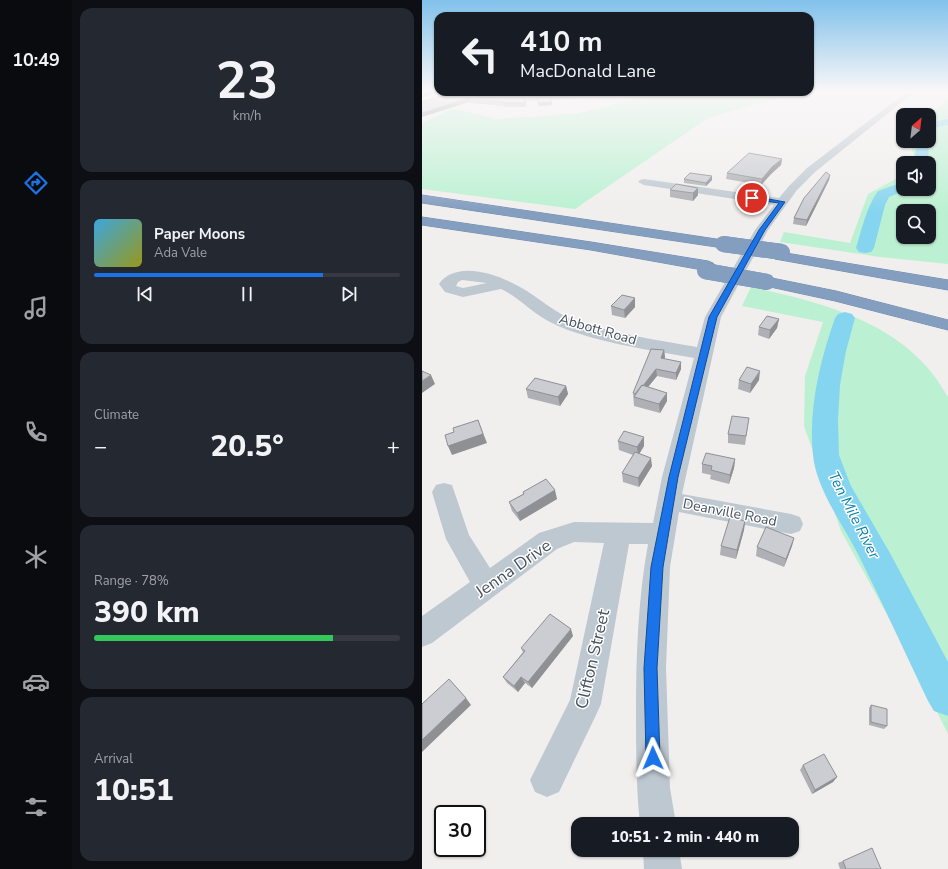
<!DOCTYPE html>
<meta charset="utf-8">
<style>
:root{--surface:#171b24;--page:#242831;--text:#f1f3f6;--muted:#9ea1a6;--line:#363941;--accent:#1a73e8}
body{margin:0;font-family:"Nunito Sans",sans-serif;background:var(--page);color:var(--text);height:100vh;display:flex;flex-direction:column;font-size:15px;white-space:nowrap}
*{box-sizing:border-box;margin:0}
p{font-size:13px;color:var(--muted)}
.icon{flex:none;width:22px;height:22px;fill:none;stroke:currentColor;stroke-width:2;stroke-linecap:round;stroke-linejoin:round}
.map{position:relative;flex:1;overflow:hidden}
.sheet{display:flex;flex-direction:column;gap:8px;padding:8px;background:#0d0f14;width:350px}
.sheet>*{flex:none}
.hud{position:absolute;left:12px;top:12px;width:380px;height:84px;border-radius:12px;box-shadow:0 1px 3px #0004;background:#171b24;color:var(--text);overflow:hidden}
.needle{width:26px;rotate:28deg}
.controls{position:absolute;left:474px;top:108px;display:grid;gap:8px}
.controls a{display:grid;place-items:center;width:40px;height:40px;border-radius:8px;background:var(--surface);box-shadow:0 1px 3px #0004;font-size:20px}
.speed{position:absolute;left:12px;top:805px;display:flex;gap:8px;font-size:20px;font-weight:700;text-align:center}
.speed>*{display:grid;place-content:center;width:52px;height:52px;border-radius:50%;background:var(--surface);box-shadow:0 1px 3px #0004;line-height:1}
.speed .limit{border:2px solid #111;border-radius:6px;background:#fff;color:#111}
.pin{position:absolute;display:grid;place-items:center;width:34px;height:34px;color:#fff;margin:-17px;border:2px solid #fff;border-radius:50%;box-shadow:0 1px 4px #0007}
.me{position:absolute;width:44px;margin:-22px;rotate:359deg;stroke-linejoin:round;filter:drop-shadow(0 0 3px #0008)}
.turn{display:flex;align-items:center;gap:14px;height:84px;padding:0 20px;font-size:18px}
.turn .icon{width:52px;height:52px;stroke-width:2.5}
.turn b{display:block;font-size:28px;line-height:34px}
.big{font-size:30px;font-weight:800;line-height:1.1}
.sheet .tile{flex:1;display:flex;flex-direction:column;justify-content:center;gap:6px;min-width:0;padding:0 14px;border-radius:12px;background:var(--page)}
.sheet .dial{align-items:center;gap:0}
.dial b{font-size:52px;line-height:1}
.song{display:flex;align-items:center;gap:12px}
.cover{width:48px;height:48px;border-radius:6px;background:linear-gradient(135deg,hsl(200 70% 55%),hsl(60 70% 35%))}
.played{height:4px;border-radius:2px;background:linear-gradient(90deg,var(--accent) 75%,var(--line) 75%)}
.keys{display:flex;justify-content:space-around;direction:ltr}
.heat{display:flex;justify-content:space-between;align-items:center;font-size:22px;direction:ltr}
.charge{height:6px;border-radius:3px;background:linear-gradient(90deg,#34c759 78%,var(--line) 0)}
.trip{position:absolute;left:149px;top:817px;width:228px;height:40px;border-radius:12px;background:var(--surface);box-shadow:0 1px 3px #0004;font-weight:800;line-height:40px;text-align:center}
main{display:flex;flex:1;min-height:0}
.tab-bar{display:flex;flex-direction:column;width:72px;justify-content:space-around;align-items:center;background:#090b0e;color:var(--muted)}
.tab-bar .icon{width:28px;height:28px}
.tab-bar .selected{color:var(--accent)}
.tab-bar b{font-size:18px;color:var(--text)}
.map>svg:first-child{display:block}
</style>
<main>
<nav class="tab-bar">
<b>10:49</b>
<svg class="icon selected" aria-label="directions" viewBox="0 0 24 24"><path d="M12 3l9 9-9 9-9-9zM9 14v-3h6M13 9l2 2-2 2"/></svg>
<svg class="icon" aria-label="music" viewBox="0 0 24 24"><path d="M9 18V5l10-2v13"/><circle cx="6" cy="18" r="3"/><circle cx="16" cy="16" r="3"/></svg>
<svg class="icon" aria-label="phone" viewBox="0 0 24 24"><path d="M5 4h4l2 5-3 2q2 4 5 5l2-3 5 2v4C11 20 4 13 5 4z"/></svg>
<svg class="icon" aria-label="climate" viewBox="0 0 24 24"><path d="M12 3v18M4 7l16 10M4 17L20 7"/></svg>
<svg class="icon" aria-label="car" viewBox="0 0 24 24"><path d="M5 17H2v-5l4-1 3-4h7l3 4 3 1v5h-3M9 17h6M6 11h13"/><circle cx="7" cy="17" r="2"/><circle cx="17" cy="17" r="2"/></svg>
<svg class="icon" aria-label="filters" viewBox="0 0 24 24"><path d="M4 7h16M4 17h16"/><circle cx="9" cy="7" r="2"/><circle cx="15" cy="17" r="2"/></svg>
</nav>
<section class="sheet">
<div class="tile dial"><b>23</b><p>km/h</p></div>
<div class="tile">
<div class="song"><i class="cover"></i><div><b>Paper Moons</b><p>Ada Vale</p></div></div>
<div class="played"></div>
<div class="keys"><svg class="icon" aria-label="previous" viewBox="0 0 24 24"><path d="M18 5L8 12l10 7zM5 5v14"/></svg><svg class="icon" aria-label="pause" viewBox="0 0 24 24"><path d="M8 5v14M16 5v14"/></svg><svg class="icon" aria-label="next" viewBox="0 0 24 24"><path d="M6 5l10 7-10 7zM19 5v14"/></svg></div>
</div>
<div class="tile"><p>Climate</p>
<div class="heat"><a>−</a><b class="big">20.5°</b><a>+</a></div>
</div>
<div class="tile"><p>Range · 78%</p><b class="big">390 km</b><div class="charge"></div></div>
<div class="tile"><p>Arrival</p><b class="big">10:51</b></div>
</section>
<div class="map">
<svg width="526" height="869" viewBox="0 0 526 869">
<rect width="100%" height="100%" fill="#f1eeee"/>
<path fill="#bbf1d2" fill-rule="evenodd" d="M239,92H366L358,97L286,118L153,209L0,189V123L30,108L75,119L158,113Z
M526,100V264L458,257L358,242L362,232L428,243L446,194L481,175V189H507V163H488L492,155L486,141H507V116ZM481,211H507V237H481Z
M329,287C404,303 487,324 526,397V734L478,638L419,531L382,426L383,376L401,322L320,306Z"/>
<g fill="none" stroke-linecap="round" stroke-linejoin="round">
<path fill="#86d5f0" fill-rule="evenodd" d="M526,119V125L515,127L507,131L508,122Z
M495,141H507L506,163H492Z
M481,182V189H486L467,197L463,205L452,248L449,252L443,253L437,252L434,248C440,229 444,208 456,191Z
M423,312L430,314L433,318L424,351L418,385L416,420L417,455L429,486L468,553L526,662V716L512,711L506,701C483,653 461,604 437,556C422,526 394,489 391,455C386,409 398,361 413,318L416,314Z"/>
<g stroke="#6f89ab" stroke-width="1">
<path id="highway" d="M0,195L301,240L306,241L308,244L306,247L301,248L0,203Z
M0,217L169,242L286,261L291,263L294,266L291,269L286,271L169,250L0,225Z
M358,252L526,280V290L353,259L351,256L353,253Z
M345,277L414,291L526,320V330L413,301L339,285L337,282L339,279Z"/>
</g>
<path fill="#bec8d1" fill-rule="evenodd" d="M487,90H495L393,172L375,190L346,230L299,317L260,494L369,514L378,517L381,524L378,531L369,534L257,512L248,567L244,668L248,788L254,824H218C214,786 214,749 214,711C214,656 216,599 226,544H207L179,704L174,715L137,792L125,797L113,792L108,780L148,700L182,543L152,542L135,549L10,643L0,647V616L48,582L24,539L10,492L14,485L22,483L30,485L47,535L68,568L117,533L152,522L231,523L240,477L272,358C229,350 168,342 130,323C111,314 98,298 79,289L41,297L23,292L17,284C35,259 77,275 98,287C118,298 133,314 155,321C194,334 235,340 275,347L283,317L333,230L352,205L222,185L216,182L218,180L222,179L357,198L367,186L385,168ZM40,280L65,283L41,288L34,286L36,282Z
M30,92L99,96L168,92C155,104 43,104 30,92Z
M221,850H257L260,869H222Z"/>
<use href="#highway" fill="#849ec0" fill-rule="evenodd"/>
<g stroke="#6f89ab" stroke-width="16" stroke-linecap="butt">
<path id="highway-bridge" d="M301,244L360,252
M283,271L345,282"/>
</g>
<use href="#highway-bridge" stroke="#849ec0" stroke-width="16"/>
</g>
<path fill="#afb0b5" d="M57,92H106L105,94Z
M173,92H201L191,96Z
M65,98H103L104,102L103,107H82V106L48,103L47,102H0Z
M360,159L359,165L349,174L339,185L304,179L305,173Z
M408,175L407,180L384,226L371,224L372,218Z
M290,176V180L284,186L262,183V179Z
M276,188V195L271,201L248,197V190Z
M189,306L213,307L203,318L190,315Z
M357,319L355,328L347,339L336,335L337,327Z
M242,350L243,357L242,359L259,362V369L254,380L235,376L226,387L245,393V401L238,413L212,406L211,393Z
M317,380H337L328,393L316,389Z
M144,386L146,394L138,406L106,398L104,389Z
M327,418L323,445L306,443V434Z
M196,441L222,446L217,454L230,466L217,487L201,482L200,473L211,455L197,450Z
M313,459L312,468L307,484L288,479L289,475L280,473V464Z
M101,492L135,499L98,521L90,511L87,502L101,494Z
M323,521L322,530L314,559L298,555L299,546Z
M372,538L370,546L362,567L334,556L335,547Z
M151,636L110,688L103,683L96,692L85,683L81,677L101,652L99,648Z
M449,705L465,726L462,729L447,725V708Z
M381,765L415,777L411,782L390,794L378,770Z
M421,861L459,869H418L416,863Z"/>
<path fill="#8e9094" d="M14,90H16V92H19L0,97V93Z
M113,92H127V93L113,94Z
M190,92H201L191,96Z
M47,98V102L0,117V113Z
M103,98L104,102L103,107L102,103Z
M130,102V105L117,106L116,103Z
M360,159L359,165L349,174L339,185L340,179L350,167Z
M408,175L407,180L384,226L385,220Z
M290,176V180L284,186V183Z
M276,188V195L271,201V193Z
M213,298V307L203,318L202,310Z
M357,319L355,328L347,339L348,330Z
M242,350L243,357L239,365V358Z
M259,362V369L254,380V373Z
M234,369L235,376L217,398L214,395Z
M338,371L337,380L328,393L329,384Z
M9,375L13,384L0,393V381Z
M144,386L146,394L138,406L136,397Z
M245,393V401L238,413L237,404Z
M56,420L65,443L30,455L26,446Z
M222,437V446L216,456L215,447Z
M229,458L230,466L217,487L216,478Z
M313,459L312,468L307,484L308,475Z
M133,490L135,499L98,521L95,513Z
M323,521L322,530L314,559L315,550Z
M372,538L370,546L362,567L364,559Z
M149,629L151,636L110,688L106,682Z
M99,677L103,683L96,692L92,686Z
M44,698L49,705L0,752V740Z
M415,777L411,782L390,794L393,790Z"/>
<path fill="#cbcdd3" stroke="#8e9094" d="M0,90H14L0,93Z
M32,92L65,98H103L102,103H81L82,102L47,99V98L0,113V102Z
M129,97L130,102L116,103L115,98Z
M327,153L360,159L350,167L340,179L305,173Z
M404,172L408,175L385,220L372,218L382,198Z
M268,173L290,176L284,183L262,179Z
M254,184L276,188L271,193L248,190Z
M200,295L213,298L202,310L189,306Z
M345,316L357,319L348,330L337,327Z
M229,349L242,350L239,358L259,362L254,373L234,369L221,386L220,385L213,394L211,393Z
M325,367L338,371L329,384L317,380Z
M0,371L9,375L0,381Z
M113,378L144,386L136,397L104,389Z
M220,385L245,393L237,404L212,397Z
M310,416L327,418L324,436L306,434Z
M56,420L61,434L26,446L23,435L32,432L31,428Z
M202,431L222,437L215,447L196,441Z
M213,452L229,458L216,478L200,473Z
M284,453L313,459L308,475L289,470L290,466L280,464Z
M124,479L133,490L95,513L87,502L102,494L101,492Z
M308,517L323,521L315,550L299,546Z
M344,527L372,538L364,559L335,547Z
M128,614L149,629L106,682L99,677L92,686L81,677L103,651L99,648Z
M27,679L44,698L0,740V704Z
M449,705L465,709V726L449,722Z
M402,754L415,777L393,790L381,765Z
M450,848L459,869H424L421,861Z"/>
<linearGradient id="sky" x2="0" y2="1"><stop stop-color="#81c1eb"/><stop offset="0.43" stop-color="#f9f7f7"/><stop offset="1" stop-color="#f9f7f7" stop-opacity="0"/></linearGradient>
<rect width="526" height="211" fill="url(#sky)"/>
<path fill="#1a73e8" stroke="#114b97" d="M330,196L363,202L343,230L295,317L256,477L241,567L235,668L238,758L236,763L231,765L226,763L224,758L222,668L229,567L247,477L287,317L337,230L357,203L328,199Z"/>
<g text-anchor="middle" stroke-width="3" stroke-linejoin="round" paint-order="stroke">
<g font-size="14" fill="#46515d" stroke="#fff">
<text transform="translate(176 329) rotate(16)" y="5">Abbott Road</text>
<text transform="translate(308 512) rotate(11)" y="5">Deanville Road</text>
</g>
<g font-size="15" font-style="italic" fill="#077fa8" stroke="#fff">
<text transform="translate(432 515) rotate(63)" y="5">Ten Mile River</text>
</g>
<g font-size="17" fill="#46515d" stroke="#fff">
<text transform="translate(91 568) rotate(-35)" y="6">Jenna Drive</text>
<text transform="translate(170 659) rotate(-77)" y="6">Clifton Street</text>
</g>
</g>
</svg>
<div class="controls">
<a><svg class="needle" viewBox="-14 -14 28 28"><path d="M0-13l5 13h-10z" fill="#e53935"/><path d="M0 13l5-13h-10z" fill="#9ea1a6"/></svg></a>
<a><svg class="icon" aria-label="sound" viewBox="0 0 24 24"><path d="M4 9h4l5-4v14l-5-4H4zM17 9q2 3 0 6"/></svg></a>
<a><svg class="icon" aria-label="search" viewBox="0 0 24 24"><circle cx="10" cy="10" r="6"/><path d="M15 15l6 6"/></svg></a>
</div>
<div class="speed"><div class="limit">30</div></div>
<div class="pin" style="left:330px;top:198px;background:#d93025"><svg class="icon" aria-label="arrive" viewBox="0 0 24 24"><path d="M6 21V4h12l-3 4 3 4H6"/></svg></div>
<svg class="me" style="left:231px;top:758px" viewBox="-20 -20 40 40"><path d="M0-17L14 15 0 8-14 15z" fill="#1a73e8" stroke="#fff" stroke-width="4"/></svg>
<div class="trip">10:51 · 2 min · 440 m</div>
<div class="hud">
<div class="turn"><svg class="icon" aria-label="left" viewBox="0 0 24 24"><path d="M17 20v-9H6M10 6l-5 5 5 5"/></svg><div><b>410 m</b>MacDonald Lane</div></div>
</div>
</div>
</main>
